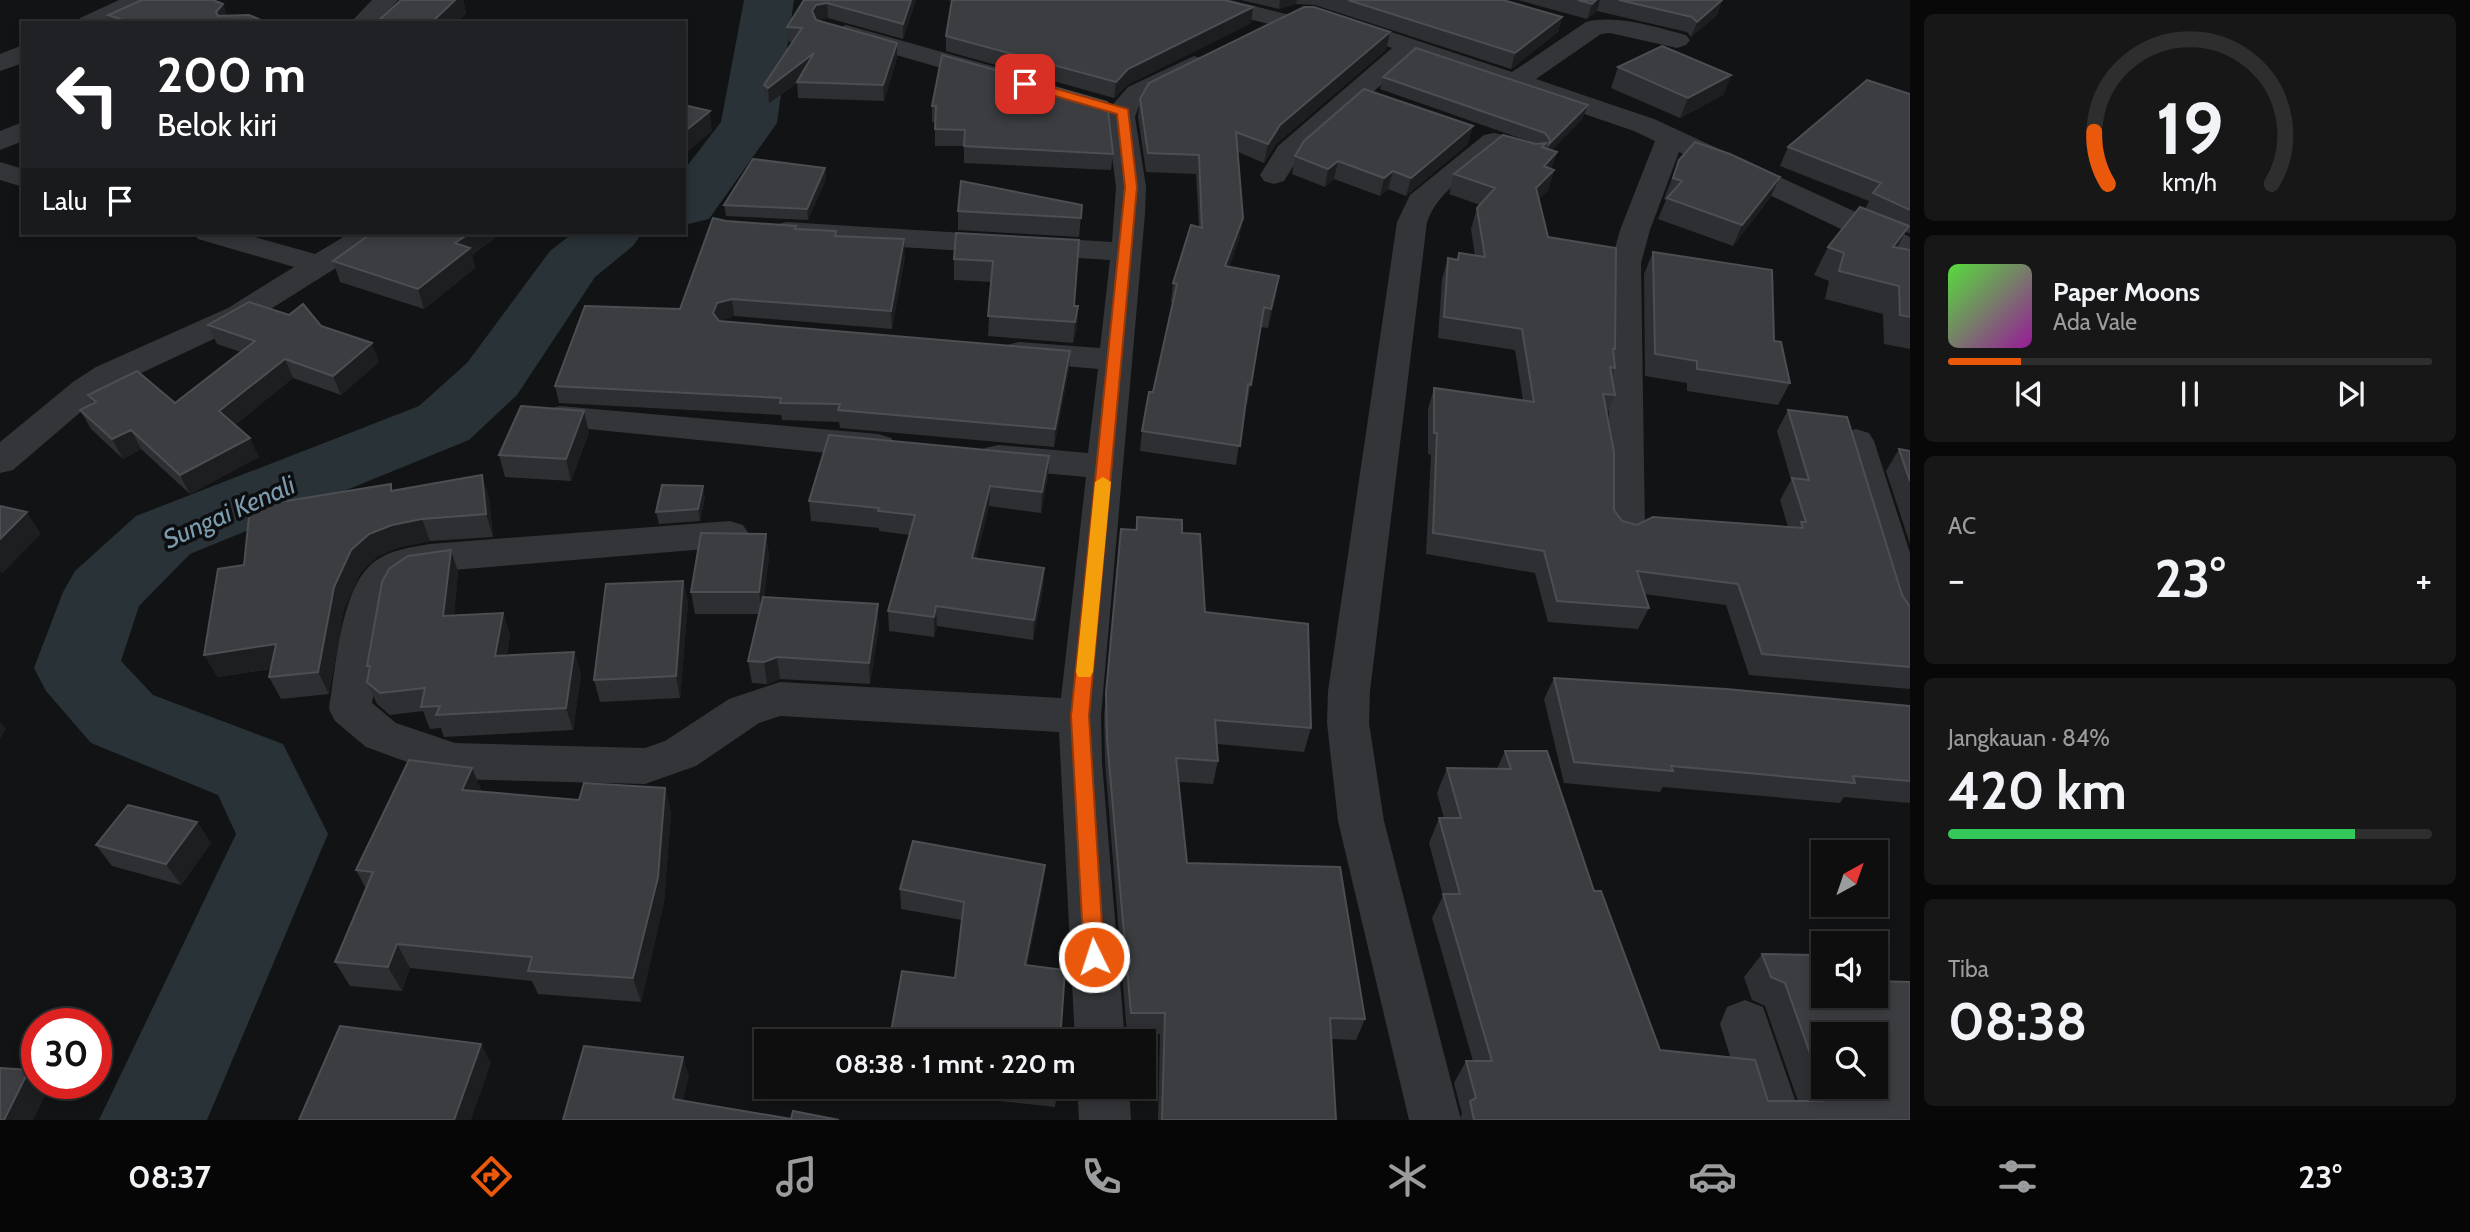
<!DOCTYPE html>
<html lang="id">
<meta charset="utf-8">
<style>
:root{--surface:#0e0e0f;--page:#171718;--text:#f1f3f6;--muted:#9b9c9e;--line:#2e2e2f;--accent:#ea580c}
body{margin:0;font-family:Cabin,sans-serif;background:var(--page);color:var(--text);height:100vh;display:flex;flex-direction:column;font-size:26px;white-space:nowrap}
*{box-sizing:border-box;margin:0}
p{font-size:23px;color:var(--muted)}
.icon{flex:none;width:38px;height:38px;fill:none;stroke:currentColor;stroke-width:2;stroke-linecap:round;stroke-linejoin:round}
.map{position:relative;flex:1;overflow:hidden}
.panel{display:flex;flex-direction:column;gap:14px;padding:14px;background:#080808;width:560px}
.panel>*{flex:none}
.banner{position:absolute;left:21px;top:21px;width:665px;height:214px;border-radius:0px;box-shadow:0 4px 10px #0003,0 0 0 2px var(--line);background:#202124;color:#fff;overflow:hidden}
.needle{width:46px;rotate:40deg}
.buttons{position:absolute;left:1811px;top:840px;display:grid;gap:14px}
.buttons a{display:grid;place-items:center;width:77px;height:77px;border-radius:0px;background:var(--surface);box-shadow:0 4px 10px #0003,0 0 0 2px var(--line);font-size:35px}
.speed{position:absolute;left:21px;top:1008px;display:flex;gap:14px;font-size:35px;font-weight:700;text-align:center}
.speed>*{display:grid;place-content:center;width:91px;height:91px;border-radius:50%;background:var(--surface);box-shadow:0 4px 10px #0003,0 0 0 2px var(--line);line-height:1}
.speed .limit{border:10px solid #d22;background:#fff;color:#111}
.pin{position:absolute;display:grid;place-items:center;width:60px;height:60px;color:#fff;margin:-30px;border-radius:14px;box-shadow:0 4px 10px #0006}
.me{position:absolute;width:77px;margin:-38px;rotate:356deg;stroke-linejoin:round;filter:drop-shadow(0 0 5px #0008)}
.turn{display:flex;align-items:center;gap:24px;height:147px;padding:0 21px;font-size:32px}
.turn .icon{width:91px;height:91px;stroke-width:2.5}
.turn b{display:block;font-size:49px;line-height:60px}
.then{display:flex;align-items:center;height:66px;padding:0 21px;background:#0003;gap:14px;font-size:26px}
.big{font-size:52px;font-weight:800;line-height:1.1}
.panel .card{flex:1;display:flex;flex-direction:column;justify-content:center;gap:10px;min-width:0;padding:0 24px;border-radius:10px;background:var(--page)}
.panel .dial{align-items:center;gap:0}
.dial svg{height:182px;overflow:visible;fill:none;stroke:var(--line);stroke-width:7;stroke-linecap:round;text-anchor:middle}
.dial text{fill:var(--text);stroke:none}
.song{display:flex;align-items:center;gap:21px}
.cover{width:84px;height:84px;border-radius:10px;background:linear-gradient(135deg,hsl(110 70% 55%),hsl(300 70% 35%))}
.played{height:7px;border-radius:4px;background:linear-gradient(90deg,var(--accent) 15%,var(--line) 15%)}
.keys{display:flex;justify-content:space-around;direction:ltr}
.heat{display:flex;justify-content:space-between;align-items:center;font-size:38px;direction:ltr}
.charge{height:10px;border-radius:5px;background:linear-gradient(90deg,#34c759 84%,var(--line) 0)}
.trip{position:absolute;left:754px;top:1029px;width:402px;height:70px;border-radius:0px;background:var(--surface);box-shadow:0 4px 10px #0003,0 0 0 2px var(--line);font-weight:800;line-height:70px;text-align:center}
.menu{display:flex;height:112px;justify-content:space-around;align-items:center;background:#060606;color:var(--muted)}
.menu .icon{width:49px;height:49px}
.menu .selected{color:var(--accent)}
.menu b{font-size:32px;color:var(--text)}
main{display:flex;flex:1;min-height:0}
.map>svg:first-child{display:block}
</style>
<main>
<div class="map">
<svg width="1910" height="1120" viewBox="0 0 1910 1120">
<rect width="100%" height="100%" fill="#121314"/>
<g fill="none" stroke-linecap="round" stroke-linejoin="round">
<path fill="#293237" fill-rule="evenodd" d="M744,0H794L777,123L709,219L684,225V170L721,122Z
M573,233H642L633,246L595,277L517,395L469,440L190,554L139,606L121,661L153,695L283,744L328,834L207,1120H99L236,834L218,795L91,743L46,691L34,668L63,592L75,571L136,516L419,406L467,363L550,251Z"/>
<path fill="#343539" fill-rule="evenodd" d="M119,0H151L148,5L110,23H77L80,18Z
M372,0H398L376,23H350Z
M1188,0H1230L1290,15L1293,20L1290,25L1281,27L1191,5Z
M1340,15L1512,72L1586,22C1617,14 1655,27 1686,35L1690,40L1686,45L1677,48L1610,33L1601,34L1536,79L1654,119L1910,237V256L1866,241L1679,152L1650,230L1641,263L1645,531L1639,540L1626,544L1613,540L1607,531L1611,263L1620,230L1655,141L1634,131L1414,56L1299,157L1284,181L1274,184L1264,181L1260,175L1278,146L1392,48L1331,27L1328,22L1331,17Z
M846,25L999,68L1003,74L999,80L990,82L837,38L833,33L837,28Z
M23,45V63L0,71V54Z
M1194,56L1203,59L1207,64L1203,69L1146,99L1139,106L1135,117L1146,187L1145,214L1101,716L1102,762L1125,1041H1075L1059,732L780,716L759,723L696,766L645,784L454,779L366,747L335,721L329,709C336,669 340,588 374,562C389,550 412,547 430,544L730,521L743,525L749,534L743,543L730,547L430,572C408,576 397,581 389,603L372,703L396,723L455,743L645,748L665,741L729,699L780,682L1061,698L1086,477L998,469L985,466L980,457L985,448L998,445L1088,453L1098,369L1019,362L1007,359L1002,352L1007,345L1019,342L1100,348L1110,260L786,240L775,237L771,231L775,225L786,222L1112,242L1116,187L1107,117L1114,103L1128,87Z
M23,122V141L0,150V131Z
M1494,133L1504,135L1508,141L1504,147C1476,169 1439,188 1427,222L1370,691L1369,723L1384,821L1461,1120H1409L1338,821L1327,723L1328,691L1397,222L1410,195L1484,135Z
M0,162L23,169V187L0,180Z
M194,233H241L315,254L350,233H386L382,239L250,322L120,383L97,398L13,470L0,473V442L73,382L96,367L228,308L294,267L198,239Z
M560,406L878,434L891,438L896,446L891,454L878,458L548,425L543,417L548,409Z
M1856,429L1869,433L1874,441L1910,553V630L1896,626L1890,615L1838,441L1843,433Z
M1745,1000L1763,1007L1802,1120H1750L1720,1024L1727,1007Z
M1077,1087H1129L1131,1120H1079Z"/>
</g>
<path fill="#2e2f32" d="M401,0H463L466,13L456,23H381L380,19Z
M804,0H916L903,39L828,18L817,20L897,58L884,101L798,98L797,83L769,103L766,101L764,85L792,42H789L787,27Z
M947,0H1223L1253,7L1251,23L1127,85L1114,98L946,51V36L952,1Z
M1241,0H1503L1562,17L1558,32L1511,69L1315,5L1296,4L1279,9Z
M1518,0H1722L1717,15L1691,37L1687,32L1597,11L1587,19Z
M227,14L226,15L268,23H111L108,15Z
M1390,32L1386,50L1276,144L1264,163L1238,152L1240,237L1229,267L1276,295L1268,328L1260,327L1247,405L1245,404L1236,465L1140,451L1142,431L1153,392L1173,303L1171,302L1173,283L1199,227L1196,174L1146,172L1138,117L1140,99Z
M1618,67L1731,75L1723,95L1680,118L1611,88Z
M1383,77L1583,118L1552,150L1557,152L1551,169L1554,170L1548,190L1539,199L1548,237L1615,349L1613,354L1615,368L1612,377L1615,395L1607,414L1614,510L1622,521L1637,525L1788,527L1780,500L1791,480L1777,431L1788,410L1910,607V689L1749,675L1726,605L1644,594L1649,608L1638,629L1548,622L1535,573L1426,554L1431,455L1428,454V409L1434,388L1523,400L1515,350L1438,338L1442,279L1448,258L1457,260L1459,253L1475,256L1471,229L1477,208L1480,205L1449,194L1454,174L1537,144L1380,89Z
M1910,94V232L1909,233L1905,232L1897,247L1910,250V349L1884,344L1883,314L1825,299L1829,281L1814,275L1828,247L1865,209L1869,201L1780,166L1788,147Z
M1107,102L1113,154L1111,170L964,163V146H935V122H932V106Z
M1468,144L1406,196L1388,189L1380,196L1334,179L1325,187L1292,174L1295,156Z
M1679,160L1770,198L1733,246L1658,219L1666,200L1664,199Z
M825,168L826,179L808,220L726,216L724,205Z
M1082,205L1079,237L958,230V211Z
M726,221L796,226L797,229L836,231L837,236L905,257L892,329L734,316L720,321L1070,351L1069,369L1054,447L840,428L839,422L782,420L781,415L559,403L555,386L680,309Z
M502,233L472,255L475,268L424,309L340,282L333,261Z
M956,233L1074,306H1078L1077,327L1073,343L988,336L991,282L954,280V259Z
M1653,252L1774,341L1790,383L1778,405L1687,391V383L1645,376L1644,274Z
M208,325L321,326L379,362L341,395L293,378L235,425L259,457L190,494L141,449L123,459L91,429L80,410L93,403L88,395L175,403L241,352L217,344Z
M589,433L571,481L505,477L499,455Z
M1899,449L1910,451V544L1886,471Z
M1049,456L1048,476L1041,513L989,506L976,559L1044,568L1043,589L1033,640L937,626L934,637L889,631L888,611L910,535L879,531V528L811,521L809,501Z
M393,491L489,497L493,537L430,541L400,547L378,556L361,572L344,609L329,694L281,699L269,677L271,669L217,677L244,565Z
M705,497L700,521L659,524L656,512Z
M1137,517L1182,533L1205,612L1311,728L1304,752L1217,744L1218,761L1213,784L1179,782L1187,863L1365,1019L1356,1040L1332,1039L1336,1120H1158L1160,1034H1127L1105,762L1104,716L1121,529L1135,530Z
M766,534L769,556L764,597L879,626L870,684L780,679L767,684L752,683L748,661L759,614H695L691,592Z
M451,550L458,572L454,615L503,613L510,635L507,655L574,652L581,674L573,730L444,737L441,728L430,729L423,711L390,715L377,704L367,682L369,670L367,666Z
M683,581L688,603L680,698L600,702L594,680Z
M1554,678L1910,706V802L1909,803L1844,797L1840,803L1663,787L1660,792L1564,783L1544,699Z
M1505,751L1594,891L1660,1050L1768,1101H1798L1765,1006L1752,1000L1744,977L1762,954L1819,975L1910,1120H1459L1462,1114L1454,1083L1466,1061H1473L1432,918L1443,896L1429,843L1439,818H1444L1437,793L1447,768L1497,769Z
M472,768L482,792L579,800L665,788L671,814L664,902L641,1002L538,994L532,981L410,968L402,991L350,986L335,962L366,889L356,870Z
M197,822L211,843L181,885L112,866L96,845Z
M1043,885L1027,965L1060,1041H892L891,1032L955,978L962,920L901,909L900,889Z
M943,1087H1058L1055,1107L943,1095Z"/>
<path fill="#1d1e20" d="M455,0H463L466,13L456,23H431Z
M911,0H916L903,39V24Z
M1280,0H1297L1296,4L1279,9Z
M1596,0H1600L1597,11L1587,19L1592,4Z
M1722,0L1717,15L1691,37L1697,22Z
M827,3L828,18L817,20L813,27L812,11L816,5Z
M223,4L227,14L220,22L216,12Z
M1253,7L1251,23L1127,85L1114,98L1116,82L1128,69Z
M1562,17L1558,32L1511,69L1515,53Z
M1390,32L1386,50L1276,144L1264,163L1268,144L1280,125Z
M897,43V58L884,101L883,85Z
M814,53L797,83L769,103L768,88Z
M1731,75L1723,95L1680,118L1688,98Z
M1588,105L1583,118L1545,157L1549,144Z
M710,111L712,131L684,155V132Z
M1473,126L1468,144L1406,196L1411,178Z
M1557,152L1550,172L1544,166Z
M1338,161L1334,179L1325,187L1328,169Z
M825,168L826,179L808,220L807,209Z
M1554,170L1548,190L1530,208L1536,188Z
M1393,171L1388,189L1380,196L1384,178Z
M1780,177L1770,198L1733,246L1742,225Z
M1243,218L1240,237L1222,286L1225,266Z
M1909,226L1894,253L1893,247Z
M470,233H502L472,255L475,268L424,309L418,289L455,243Z
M904,239L905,257L892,329L891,311Z
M1279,276L1276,295L1268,328L1271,309Z
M732,299L734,316L720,321L716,330L713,313L717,303Z
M1078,306L1077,327L1073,343L1075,322Z
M372,343L379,362L341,395L333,376Z
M1070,351L1069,369L1054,447L1055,429Z
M285,359L293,378L228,431L219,411Z
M584,411L589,433L571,481L566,459Z
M131,430L141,449L123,459L112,439Z
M250,438L259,457L190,494L180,475Z
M1049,456L1048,476L1041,513L1042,492Z
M482,475L489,497L493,537L486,514Z
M703,486L705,497L700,521L698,509Z
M990,486L989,506L971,579L972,558Z
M27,512L41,534L2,574L0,571V539Z
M422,519L430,541L400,547L378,556L361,572L344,609L329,694L318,672L334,587L351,550L369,534L392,525Z
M766,534L769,556L762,614L759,592Z
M451,550L458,572L452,638L443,616Z
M1044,568L1043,589L1033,640L1034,620Z
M683,581L688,603L680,698L676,676Z
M878,604L879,626L870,684L869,663Z
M936,606L937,626L934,637V617Z
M503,613L510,635L503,678L495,656Z
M276,644L287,666L217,677L204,655Z
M574,652L581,674L573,730L566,708Z
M777,657L780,679L767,684L764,662Z
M0,722L6,729L0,739Z
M472,768L483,794L462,790Z
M665,788L671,814L664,902L641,1002L633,978Z
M197,822L211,843L181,885L166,864Z
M1045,865L1043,885L1024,984L1025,965Z
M397,944L410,968L402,991L388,967Z
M481,1044L491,1063L471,1120H454Z
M683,1057L689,1076L679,1118L673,1099Z
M29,1070L37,1077V1083H43L49,1089L33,1120H4Z"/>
<path fill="#3b3d40" stroke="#4b4e52" stroke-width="2" fill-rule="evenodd" d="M142,0H213L223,4L216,12L218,16L249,15L268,23H132L108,15Z
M401,0H455L431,23H407L380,19Z
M804,0H911L903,24L827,3L816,5L812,11L816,20L897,43L883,85L797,82L814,53L768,88L764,85L802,28L787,27Z
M952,0H1223L1253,7L1128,69L1116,82L946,36Z
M1348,0H1503L1562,17L1515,53Z
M1578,0H1596L1592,4Z
M1619,0H1722L1697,22L1692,17Z
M1304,7H1314L1390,32L1280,125L1268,144L1236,132L1243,218L1225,266L1279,276L1271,309L1264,307L1251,385L1248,384L1240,446L1142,431L1149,392H1153L1177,284L1173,283L1191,225L1202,228L1199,155L1148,153L1140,99L1149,83Z
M1662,46L1731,75L1688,98L1618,67Z
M1416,48L1588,105L1549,144L1550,140L1545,133L1383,77Z
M942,55L1107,102L1113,154L964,146L965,130L935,129L936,106H932Z
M1867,80L1910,94V210L1873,193L1881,183L1788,147Z
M1364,89L1473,126L1411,178L1393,171L1384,178L1338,161L1328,169L1295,156L1304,141Z
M684,105L710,111L684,132Z
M1503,135L1536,144L1546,143L1542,147L1557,152L1544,166L1554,170L1536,188L1548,237L1616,248L1615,349H1613L1615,368L1610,367L1615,395L1603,394L1614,452V510L1622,521L1637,525L1653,517L1803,528L1801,522H1806L1792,478L1809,480L1788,410L1847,417L1902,595L1910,607V667L1762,654L1738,584L1637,571L1649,608L1557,601L1544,551L1433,533L1437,433H1434V388L1534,402L1522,329L1444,317L1448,258L1458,260L1459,253L1485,257L1477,208L1495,188L1454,174Z
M1695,142L1730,154L1780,177L1742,225L1667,198L1682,181L1673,178L1679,160Z
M753,159L825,168L807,209L724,205Z
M961,181L1082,205L1081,218L958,211Z
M1860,207L1909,226L1893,247L1910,250V317L1900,315L1899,286L1839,271L1844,253L1828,247Z
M713,218L726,221L796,226L795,229L836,231L835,236L904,239L891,311L732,299L717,303L713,313L719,321L1070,351L1055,429L838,410L840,404L780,403L781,398L555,386L585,306L680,309Z
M372,233H470L455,243L470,248L418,289L333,261Z
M956,233L1079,240L1074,306H1078L1075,322L988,316L993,261L954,259Z
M1653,252L1772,270L1774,341L1781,342L1790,383L1697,369V361L1655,354Z
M249,302L289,315L303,304L321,326L372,343L333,376L285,359L219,411L250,438L180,475L131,430L112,439L80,410L96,402L88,395L137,371L175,403L255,341L208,325Z
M521,406L584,411L566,459L499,455Z
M829,435L1049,456L1042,492L990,486L972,558L1044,568L1034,620L936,606L934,617L888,611L915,515L878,511L879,508L809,501Z
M1899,449L1910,451V481Z
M482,475L486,514L422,519L392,525L369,534L351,550L334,587L318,672L269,677L276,644L204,655L218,569L244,565L250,507L391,484V491Z
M662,485L703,486L698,509L656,512Z
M0,506L27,512L0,539Z
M1137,517L1182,520V533L1200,534L1205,612L1308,624L1311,728L1215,720L1218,761L1176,758L1187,863L1340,867L1365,1019L1330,1018L1336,1120H1162L1165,1013H1131L1107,739L1106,693L1121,529L1137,530Z
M701,533L766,534L759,592H691Z
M451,550L443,616L503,613L495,656L574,652L566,708L436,715L440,706L421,707L425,688L380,693L367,682L370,666H367L382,582L389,569L408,556Z
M683,581L676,676L594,680L606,584Z
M763,597L878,604L869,663L777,657L764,662L748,661Z
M1554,678L1726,689L1910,706V781L1853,776L1855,783L1671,766L1673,771L1574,762Z
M1505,751H1547L1594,891H1601L1660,1050L1755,1060L1768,1101H1823L1826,1098L1785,983L1771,977L1762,954L1811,955L1819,975H1824V996H1876V981L1910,982V1120H1474L1470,1101L1476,1098L1466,1061H1492L1443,894H1460L1439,818H1461L1447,768L1511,769ZM1824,1034H1876V1087H1824Z
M409,760L472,768L462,790L579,800L584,783L665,788L658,877L633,978L528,971L532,957L397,944L388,967L335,962L373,872L356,870Z
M128,805L197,822L166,864L96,845Z
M913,841L1045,865L1025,965L1065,970L1060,1041H947L948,1040L891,1032L902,971L955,978L964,902L900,889Z
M340,1026L481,1044L454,1120H299Z
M584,1046L683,1057L673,1099L791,1119L793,1111L839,1120H563Z
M0,1068L29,1070L4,1120H0Z
M1030,1087H1058L1057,1090Z"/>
<path fill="#ea580c" stroke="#983908" stroke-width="2" d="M1025,80L1128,109L1137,187L1089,716L1104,957L1101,964L1094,967L1087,964L1084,957L1071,716L1125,187L1117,114L1021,86L1019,84Z"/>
<path fill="#f59e0b" d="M1103,477L1111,482L1093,672L1090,677H1078L1076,672L1095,482Z"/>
<g text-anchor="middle" stroke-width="7" stroke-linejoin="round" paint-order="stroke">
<g font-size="26" font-style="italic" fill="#7c9bae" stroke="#0d0e0f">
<text transform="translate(229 512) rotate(-24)" y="9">Sungai Kenali</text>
</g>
</g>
</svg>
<div class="buttons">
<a><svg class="needle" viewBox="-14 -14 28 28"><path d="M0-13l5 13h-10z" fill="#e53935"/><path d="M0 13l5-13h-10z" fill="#9b9c9e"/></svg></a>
<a><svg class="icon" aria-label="sound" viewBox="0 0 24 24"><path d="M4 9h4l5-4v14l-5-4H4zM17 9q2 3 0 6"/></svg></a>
<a><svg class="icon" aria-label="search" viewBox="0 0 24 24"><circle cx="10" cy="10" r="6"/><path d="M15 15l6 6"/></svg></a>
</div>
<div class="speed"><div class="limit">30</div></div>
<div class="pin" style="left:1025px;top:84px;background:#d93025"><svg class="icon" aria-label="arrive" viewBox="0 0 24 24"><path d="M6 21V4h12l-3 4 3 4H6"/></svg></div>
<svg class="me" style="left:1094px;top:957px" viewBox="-20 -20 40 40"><circle r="17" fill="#ea580c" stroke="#fff" stroke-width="3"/><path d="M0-11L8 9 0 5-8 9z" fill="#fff"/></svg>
<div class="trip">08:38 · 1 mnt · 220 m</div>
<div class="banner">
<div class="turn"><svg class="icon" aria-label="left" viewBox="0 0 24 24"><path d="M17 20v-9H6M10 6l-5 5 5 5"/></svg><div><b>200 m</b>Belok kiri</div></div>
<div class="then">Lalu<svg class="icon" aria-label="arrive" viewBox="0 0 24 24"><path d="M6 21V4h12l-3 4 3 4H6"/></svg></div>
</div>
</div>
<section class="panel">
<div class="card dial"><svg viewBox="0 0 100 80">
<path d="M14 69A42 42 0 1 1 86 69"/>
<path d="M14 69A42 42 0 0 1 8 46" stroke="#ea580c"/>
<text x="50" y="56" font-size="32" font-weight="700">19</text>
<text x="50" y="72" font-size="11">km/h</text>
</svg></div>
<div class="card">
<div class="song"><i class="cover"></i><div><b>Paper Moons</b><p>Ada Vale</p></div></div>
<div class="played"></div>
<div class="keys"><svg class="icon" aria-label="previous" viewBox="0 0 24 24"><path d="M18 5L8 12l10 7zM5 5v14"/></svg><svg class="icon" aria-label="pause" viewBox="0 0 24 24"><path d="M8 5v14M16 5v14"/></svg><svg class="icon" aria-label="next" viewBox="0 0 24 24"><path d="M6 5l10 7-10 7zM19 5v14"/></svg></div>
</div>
<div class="card"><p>AC</p>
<div class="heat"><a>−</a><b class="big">23°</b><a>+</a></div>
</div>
<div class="card"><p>Jangkauan · 84%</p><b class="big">420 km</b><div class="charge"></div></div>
<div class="card"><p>Tiba</p><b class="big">08:38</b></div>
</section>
</main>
<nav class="menu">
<b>08:37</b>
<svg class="icon selected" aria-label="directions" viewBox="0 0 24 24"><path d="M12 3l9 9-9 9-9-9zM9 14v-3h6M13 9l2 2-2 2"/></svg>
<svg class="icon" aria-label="music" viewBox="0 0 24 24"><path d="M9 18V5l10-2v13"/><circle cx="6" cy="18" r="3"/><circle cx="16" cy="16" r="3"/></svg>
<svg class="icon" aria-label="phone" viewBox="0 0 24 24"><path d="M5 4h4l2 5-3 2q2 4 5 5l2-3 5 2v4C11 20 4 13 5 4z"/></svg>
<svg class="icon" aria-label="climate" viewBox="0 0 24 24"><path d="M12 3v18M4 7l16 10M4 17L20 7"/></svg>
<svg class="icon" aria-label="car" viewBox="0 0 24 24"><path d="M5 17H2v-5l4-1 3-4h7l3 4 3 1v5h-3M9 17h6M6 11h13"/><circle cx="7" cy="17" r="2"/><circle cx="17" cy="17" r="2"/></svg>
<svg class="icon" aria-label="filters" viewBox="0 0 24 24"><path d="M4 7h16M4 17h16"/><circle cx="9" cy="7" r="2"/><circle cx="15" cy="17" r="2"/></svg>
<b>23°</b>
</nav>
